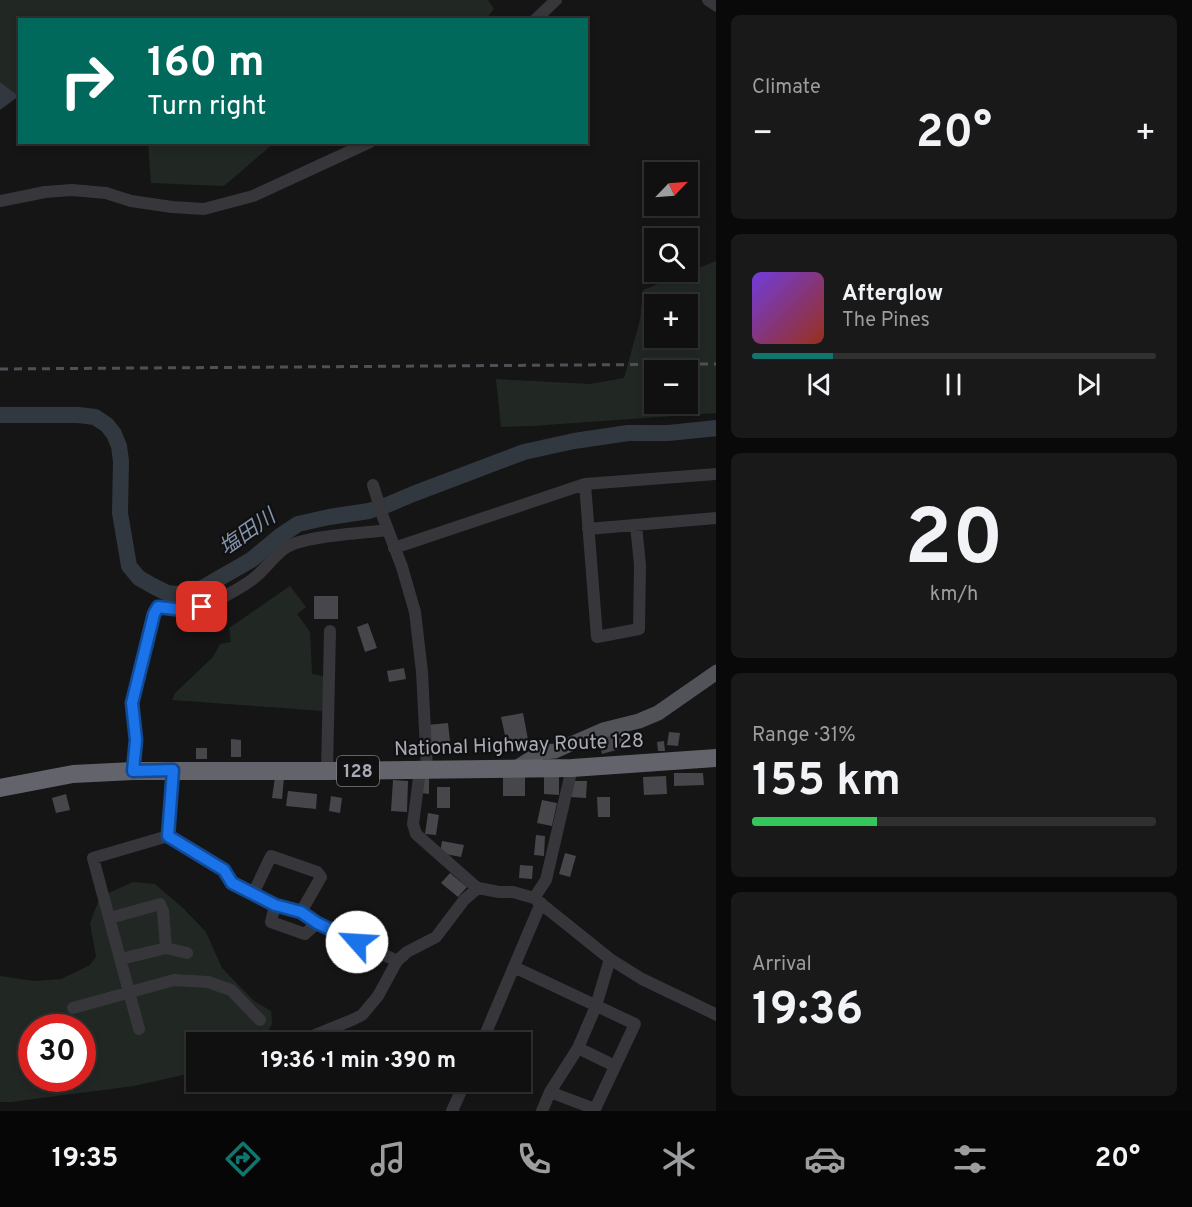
<!DOCTYPE html>
<meta charset="utf-8">
<style>
:root{--surface:#101010;--page:#191919;--text:#f1f3f6;--muted:#9c9d9f;--line:#303030;--accent:#0f766e}
body{margin:0;font-family:Overpass,"Noto Sans JP",sans-serif;background:var(--page);color:var(--text);height:100vh;display:flex;flex-direction:column;font-size:22px;white-space:nowrap}
*{box-sizing:border-box;margin:0}
p{font-size:20px;color:var(--muted)}
.icon{flex:none;width:33px;height:33px;fill:none;stroke:currentColor;stroke-width:2;stroke-linecap:round;stroke-linejoin:round}
.map{position:relative;flex:1;overflow:hidden}
.sheet{display:flex;flex-direction:column;gap:15px;padding:15px;background:#090909;width:476px}
.sheet>*{flex:none}
.guide{position:absolute;left:18px;top:18px;width:570px;height:126px;border-radius:0px;box-shadow:0 3px 9px #0003,0 0 0 2px var(--line);background:#00695c;color:#fff;overflow:hidden}
.needle{width:39px;rotate:65deg}
.controls{position:absolute;left:644px;top:162px;display:grid;gap:12px}
.controls a{display:grid;place-items:center;width:54px;height:54px;border-radius:0px;background:var(--surface);box-shadow:0 3px 9px #0003,0 0 0 2px var(--line);font-size:30px}
.speed{position:absolute;left:18px;top:1014px;display:flex;gap:12px;font-size:30px;font-weight:700;text-align:center}
.speed>*{display:grid;place-content:center;width:78px;height:78px;border-radius:50%;background:var(--surface);box-shadow:0 3px 9px #0003,0 0 0 2px var(--line);line-height:1}
.speed .limit{border:9px solid #d22;background:#fff;color:#111}
.pin{position:absolute;display:grid;place-items:center;width:51px;height:51px;color:#fff;margin:-26px;border-radius:12px;box-shadow:0 3px 9px #0006}
.me{position:absolute;width:66px;margin:-33px;rotate:296deg;stroke-linejoin:round;filter:drop-shadow(0 0 4px #0008)}
.turn{display:flex;align-items:center;gap:21px;height:126px;padding:0 30px;font-size:27px}
.turn .icon{width:78px;height:78px;stroke-width:2.5}
.turn b{display:block;font-size:42px;line-height:51px}
.big{font-size:45px;font-weight:700;line-height:1.1}
.sheet .card{flex:1;display:flex;flex-direction:column;justify-content:center;gap:9px;min-width:0;padding:0 21px;border-radius:9px;background:var(--page)}
.sheet .dial{align-items:center;gap:0}
.dial b{font-size:78px;line-height:1}
.song{display:flex;align-items:center;gap:18px}
.cover{width:72px;height:72px;border-radius:9px;background:linear-gradient(135deg,hsl(260 70% 55%),hsl(10 70% 35%))}
.played{height:6px;border-radius:3px;background:linear-gradient(90deg,var(--accent) 20%,var(--line) 20%)}
.keys{display:flex;justify-content:space-around;direction:ltr}
.heat{display:flex;justify-content:space-between;align-items:center;font-size:33px;direction:ltr}
.charge{height:9px;border-radius:4px;background:linear-gradient(90deg,#34c759 31%,var(--line) 0)}
.trip{position:absolute;left:186px;top:1032px;width:345px;height:60px;border-radius:0px;background:var(--surface);box-shadow:0 3px 9px #0003,0 0 0 2px var(--line);font-weight:700;line-height:60px;text-align:center}
.tab-bar{display:flex;height:96px;justify-content:space-around;align-items:center;background:#060606;color:var(--muted)}
.tab-bar .icon{width:42px;height:42px}
.tab-bar .current{color:var(--accent)}
.tab-bar b{font-size:27px;color:var(--text)}
main{display:flex;flex:1;min-height:0}
.map>svg:first-child{display:block}
</style>
<main>
<div class="map">
<svg width="717" height="1111" viewBox="0 0 717 1111">
<rect width="100%" height="100%" fill="#151516"/>
<path fill="#212823" fill-rule="evenodd" d="M0,0H488L494,9L485,20H20L19,96L0,82Z
M148,143V142L274,143L224,186L151,183Z
M716,261V413L531,426L501,427L496,379L590,384L624,378L640,320L643,290ZM654,304H687V338H654ZM654,370H687V404H654Z
M290,586L306,607L297,614L310,632L312,674L323,676V711L172,700L175,693L213,657L220,644L231,642L229,628Z
M133,882L155,884L184,909L206,932L222,968L254,1001L271,1011L272,1024L262,1042H196V1072L134,1086L11,1102H0V976L34,981L61,979L90,965L96,957L90,923L100,897ZM32,1028H82V1078H32Z"/>
<path fill="#31383f" d="M0,82L19,96L0,110Z"/>
<g fill="none" stroke-linecap="round" stroke-linejoin="round">
<path stroke="#31383f" stroke-width="16" d="M0,415H78L95,417L107,425L114,434L119,446L121,461L120,513L129,566L139,578L153,586L167,593L186,595L204,587L251,560L280,536L298,524L329,517L369,511L387,505L413,494L524,452L574,441L628,433H668L717,428"/>
</g>
<path fill="#47474b" d="M314,596H338V619H314Z
M368,623L377,648L365,652L357,627Z
M404,668L406,679L389,682L387,671Z
M523,713L529,745L508,749L501,717Z
M448,723L450,741L429,744L427,725Z
M623,731L627,747L602,754L598,738Z
M669,732L680,733L678,746L667,745Z
M231,739L241,740V757H231Z
M664,741L665,751H658L657,742Z
M196,748H207V759H196Z
M674,773H703L704,785L674,786Z
M544,775L559,776V795L544,794Z
M421,776H429V794L421,793Z
M503,776H525V796H503Z
M666,776L667,794L644,795L643,777Z
M275,777L284,778L282,799L272,798Z
M393,780L408,781L407,812L391,811Z
M571,781H587L586,798L570,797Z
M437,787H450V808H437Z
M288,791L317,794L316,809L286,806Z
M66,794L70,810L56,813L52,798Z
M331,796L342,798L340,813L329,811Z
M597,797H610V817H598Z
M542,800L557,803L552,826L537,823Z
M428,813L439,815L436,835L425,834Z
M536,835L545,836L544,856L534,855Z
M442,841L464,845L461,857L440,853Z
M565,853L576,856L570,877L559,874Z
M520,865L533,866L532,879L519,878Z
M450,873L467,887L458,897L441,883Z"/>
<g fill="none" stroke-linecap="round" stroke-linejoin="round">
<path stroke="#36363b" stroke-width="12" d="M708,0L717,6
M535,20L556,0
M0,201L45,192L72,190L106,193L131,201L172,207L204,209L253,196L370,142
M585,484L597,637L639,629L640,565L636,525
M373,485L383,517L402,567L415,612L422,672L427,769
M588,529L717,518
M394,548L585,484L717,474
M173,770L168,836L224,870L232,883L275,905L271,922L305,934L317,923L397,961
M420,770L413,824L416,834L475,886L478,888L499,892H513L534,898L610,959L642,979L717,1015
M133,771L136,740L132,703L154,614L158,607C172,608 186,611 200,607C211,605 244,586 253,579C265,570 274,555 287,547C305,536 364,533 388,530
M327,771L330,631
M253,894L271,856L317,872L321,877L301,912
M534,898L546,880L572,768
M275,905L301,912L317,923
M110,918L160,904L163,911L166,948
M121,959L166,948L187,953
M514,967L635,1024L595,1109L550,1092
M73,1008L174,980L208,982L231,990L260,1020
M139,1029L93,858L168,836
M315,1035L352,1020L362,1015L378,996L397,961L407,952L436,937L464,900L478,888
M482,1042L541,903
M578,1048L615,1066
M452,1111L465,1082
M542,1111L550,1092L578,1048L596,1006L610,959"/>
<path stroke="#525359" stroke-width="15" d="M516,768L541,752L555,751L603,730L639,721L658,713L717,672"/>
<path stroke="#63646b" stroke-width="18" d="M0,788L73,774L133,771H327L572,768L717,758"/>
<path stroke="#4f5055" stroke-width="3" stroke-dasharray="8 6" stroke-linecap="butt" d="M0,369L717,364"/>
</g>
<g fill="none" stroke-linecap="round" stroke-linejoin="round">
<g stroke="#114b97" stroke-width="15">
<path id="route" d="M202,607L183,610L158,607L154,614L132,703L136,740L133,771L173,770L168,836L224,870L232,883L275,905L301,912L317,923L357,942"/>
</g>
<use href="#route" stroke="#1a73e8" stroke-width="10"/>
</g>
<g text-anchor="middle" stroke-width="4.5" stroke-linejoin="round" paint-order="stroke">
<rect fill="#101011" stroke="#7a7c84" stroke-width="1.5" x="337" y="756" width="42" height="30" rx="4.5"/>
<g font-size="18" font-weight="bold" fill="#a8aab5">
<text x="358" y="777">128</text>
</g>
<g font-size="20" fill="#a8aab5" stroke="#101011">
<text transform="translate(519 744) rotate(-2)" y="7">National Highway Route 128</text>
</g>
<g font-size="21" font-style="italic" fill="#8394ac" stroke="#101011">
<text transform="translate(247 532) rotate(-35)" y="7">塩田川</text>
</g>
</g>
</svg>
<div class="controls">
<a><svg class="needle" viewBox="-14 -14 28 28"><path d="M0-13l5 13h-10z" fill="#e53935"/><path d="M0 13l5-13h-10z" fill="#9c9d9f"/></svg></a>
<a><svg class="icon" aria-label="search" viewBox="0 0 24 24"><circle cx="10" cy="10" r="6"/><path d="M15 15l6 6"/></svg></a>
<a>+</a>
<a>−</a>
</div>
<div class="speed"><div class="limit">30</div></div>
<div class="pin" style="left:202px;top:607px;background:#d93025"><svg class="icon" aria-label="arrive" viewBox="0 0 24 24"><path d="M6 21V4h12l-3 4 3 4H6"/></svg></div>
<svg class="me" style="left:357px;top:942px" viewBox="-20 -20 40 40"><circle r="19" fill="#fff"/><path d="M0-13L10 11 0 6-10 11z" fill="#1a73e8"/></svg>
<div class="trip">19:36 · 1 min · 390 m</div>
<div class="guide">
<div class="turn"><svg class="icon" aria-label="right" viewBox="0 0 24 24"><path d="M7 20v-9h11M14 6l5 5-5 5"/></svg><div><b>160 m</b>Turn right</div></div>
</div>
</div>
<section class="sheet">
<div class="card"><p>Climate</p>
<div class="heat"><a>−</a><b class="big">20°</b><a>+</a></div>
</div>
<div class="card">
<div class="song"><i class="cover"></i><div><b>Afterglow</b><p>The Pines</p></div></div>
<div class="played"></div>
<div class="keys"><svg class="icon" aria-label="previous" viewBox="0 0 24 24"><path d="M18 5L8 12l10 7zM5 5v14"/></svg><svg class="icon" aria-label="pause" viewBox="0 0 24 24"><path d="M8 5v14M16 5v14"/></svg><svg class="icon" aria-label="next" viewBox="0 0 24 24"><path d="M6 5l10 7-10 7zM19 5v14"/></svg></div>
</div>
<div class="card dial"><b>20</b><p>km/h</p></div>
<div class="card"><p>Range · 31%</p><b class="big">155 km</b><div class="charge"></div></div>
<div class="card"><p>Arrival</p><b class="big">19:36</b></div>
</section>
</main>
<nav class="tab-bar">
<b>19:35</b>
<svg class="icon current" aria-label="directions" viewBox="0 0 24 24"><path d="M12 3l9 9-9 9-9-9zM9 14v-3h6M13 9l2 2-2 2"/></svg>
<svg class="icon" aria-label="music" viewBox="0 0 24 24"><path d="M9 18V5l10-2v13"/><circle cx="6" cy="18" r="3"/><circle cx="16" cy="16" r="3"/></svg>
<svg class="icon" aria-label="phone" viewBox="0 0 24 24"><path d="M5 4h4l2 5-3 2q2 4 5 5l2-3 5 2v4C11 20 4 13 5 4z"/></svg>
<svg class="icon" aria-label="climate" viewBox="0 0 24 24"><path d="M12 3v18M4 7l16 10M4 17L20 7"/></svg>
<svg class="icon" aria-label="car" viewBox="0 0 24 24"><path d="M5 17H2v-5l4-1 3-4h7l3 4 3 1v5h-3M9 17h6M6 11h13"/><circle cx="7" cy="17" r="2"/><circle cx="17" cy="17" r="2"/></svg>
<svg class="icon" aria-label="filters" viewBox="0 0 24 24"><path d="M4 7h16M4 17h16"/><circle cx="9" cy="7" r="2"/><circle cx="15" cy="17" r="2"/></svg>
<b>20°</b>
</nav>
